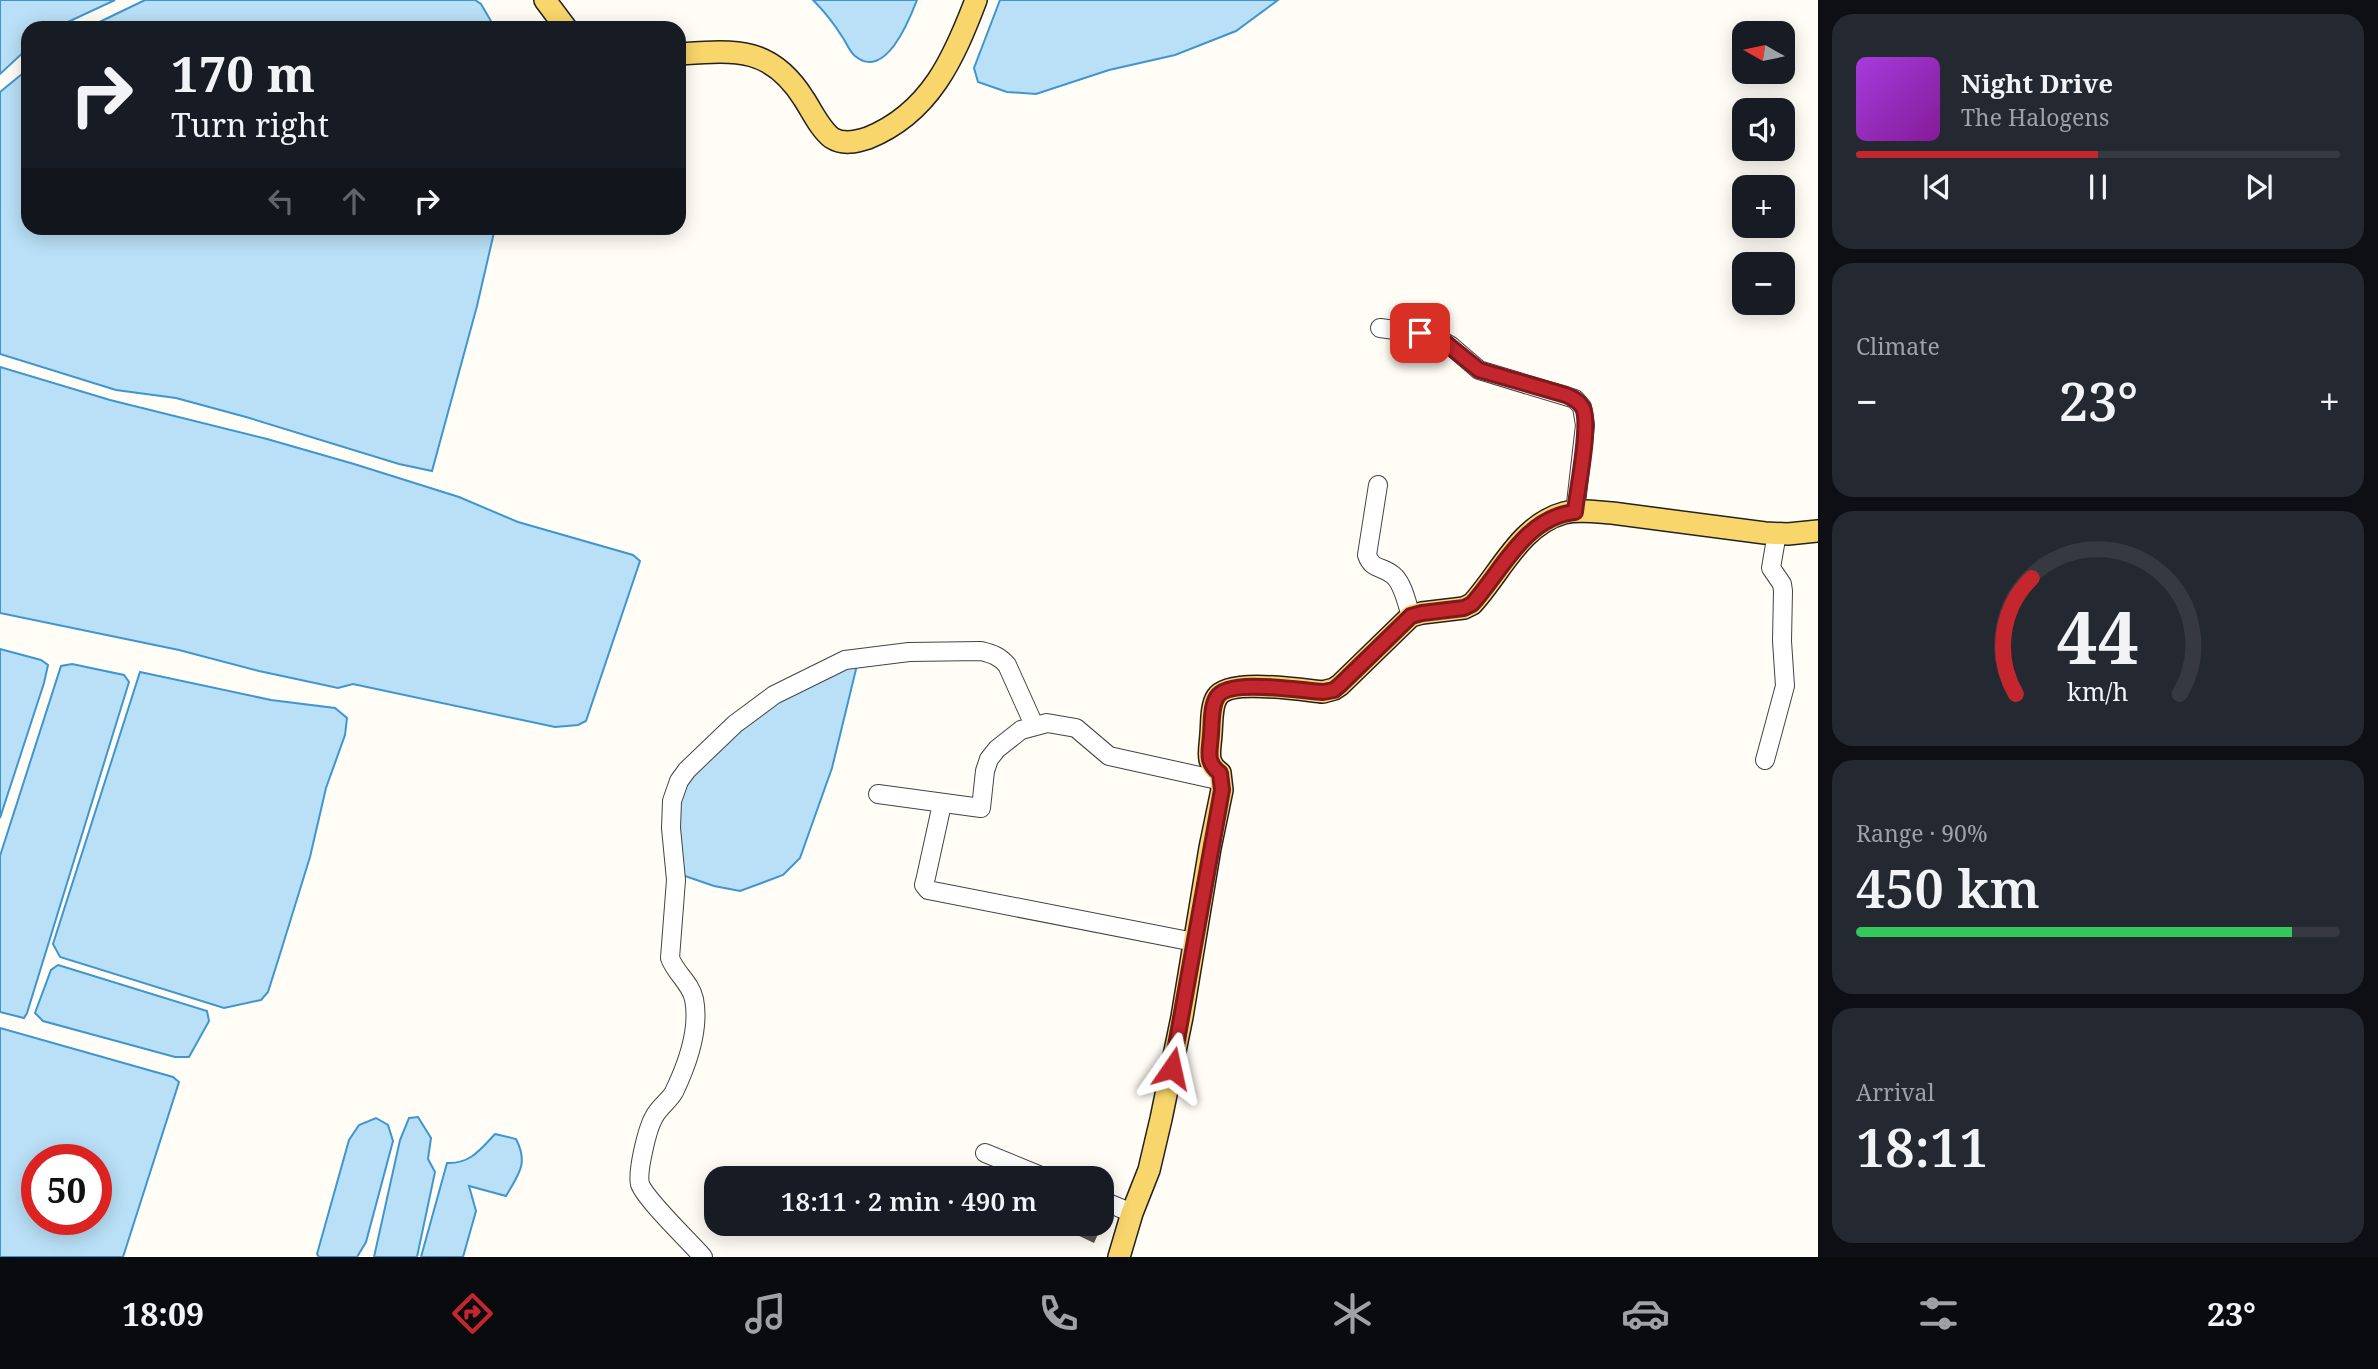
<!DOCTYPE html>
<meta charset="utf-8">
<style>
:root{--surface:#171b24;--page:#242831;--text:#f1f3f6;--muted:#9ea1a6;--line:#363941;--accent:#c4262e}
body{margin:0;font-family:"Noto Serif",serif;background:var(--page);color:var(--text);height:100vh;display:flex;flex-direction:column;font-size:26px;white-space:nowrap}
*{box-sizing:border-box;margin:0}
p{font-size:23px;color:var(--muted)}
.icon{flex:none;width:38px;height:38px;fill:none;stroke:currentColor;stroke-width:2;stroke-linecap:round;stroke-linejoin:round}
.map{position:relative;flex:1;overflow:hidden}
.side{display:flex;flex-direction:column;gap:14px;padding:14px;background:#0d0f14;width:560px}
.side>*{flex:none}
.top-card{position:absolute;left:21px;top:21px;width:665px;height:214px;border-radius:21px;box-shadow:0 4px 18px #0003;background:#171b24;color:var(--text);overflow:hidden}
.needle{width:46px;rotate:279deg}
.fabs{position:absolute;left:1732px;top:21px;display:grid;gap:14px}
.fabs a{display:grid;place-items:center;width:63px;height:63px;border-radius:14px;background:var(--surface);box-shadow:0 4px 18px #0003;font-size:35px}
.speed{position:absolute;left:21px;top:1144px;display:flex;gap:14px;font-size:35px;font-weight:700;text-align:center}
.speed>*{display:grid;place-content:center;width:91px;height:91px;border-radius:50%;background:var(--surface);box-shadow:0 4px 18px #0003;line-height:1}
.speed .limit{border:10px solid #d22;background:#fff;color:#111}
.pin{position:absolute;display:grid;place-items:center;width:60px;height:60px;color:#fff;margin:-30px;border-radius:14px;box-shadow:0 4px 10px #0006}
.me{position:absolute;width:77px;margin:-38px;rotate:11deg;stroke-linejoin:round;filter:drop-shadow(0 0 5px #0008)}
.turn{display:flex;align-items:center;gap:24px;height:147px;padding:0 35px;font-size:32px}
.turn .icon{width:91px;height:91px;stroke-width:2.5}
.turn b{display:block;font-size:49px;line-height:60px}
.lanes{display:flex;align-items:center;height:66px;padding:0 35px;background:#0003;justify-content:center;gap:35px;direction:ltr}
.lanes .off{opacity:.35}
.big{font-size:52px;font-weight:600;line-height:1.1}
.side .tile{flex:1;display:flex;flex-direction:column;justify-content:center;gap:10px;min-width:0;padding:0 24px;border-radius:21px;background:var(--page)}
.side .dial{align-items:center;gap:0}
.dial svg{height:182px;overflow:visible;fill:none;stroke:var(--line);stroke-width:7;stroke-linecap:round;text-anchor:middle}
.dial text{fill:var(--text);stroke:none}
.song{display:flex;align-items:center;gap:21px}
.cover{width:84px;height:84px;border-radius:10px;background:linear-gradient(135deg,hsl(280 70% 55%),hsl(290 70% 35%))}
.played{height:7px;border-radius:4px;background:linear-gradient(90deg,var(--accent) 50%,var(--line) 50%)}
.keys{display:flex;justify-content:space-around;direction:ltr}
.heat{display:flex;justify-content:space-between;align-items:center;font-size:38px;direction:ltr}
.charge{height:10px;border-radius:5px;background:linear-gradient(90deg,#34c759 90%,var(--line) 0)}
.trip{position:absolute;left:704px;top:1166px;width:410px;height:70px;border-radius:21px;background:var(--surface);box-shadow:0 4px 18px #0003;font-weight:600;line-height:70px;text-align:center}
.tab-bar{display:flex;height:112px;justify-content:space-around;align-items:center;background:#090b0e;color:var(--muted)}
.tab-bar .icon{width:49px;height:49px}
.tab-bar .selected{color:var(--accent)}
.tab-bar b{font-size:32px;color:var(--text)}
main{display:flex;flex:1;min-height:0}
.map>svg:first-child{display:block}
</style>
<main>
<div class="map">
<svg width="1818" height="1257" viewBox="0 0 1818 1257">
<rect width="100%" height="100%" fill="#fffdf5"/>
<path fill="#b9e0f7" stroke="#3f96cf" stroke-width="2" fill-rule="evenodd" d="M0,0H115L55,28H28V48L0,74Z
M145,0H475L481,4L495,28H87Z
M813,0H917C909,21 885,81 855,56C850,52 847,44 843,38C835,25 824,11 813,0Z
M1000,0H1278L1236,31L1175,55L1109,70L1036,94L1007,92L978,82L974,68Z
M28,69V228H495L477,306L432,471L399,464L246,417L176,398L116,390L0,354V92Z
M0,367L110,400L267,439L354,464L459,497L518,522L633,555L640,561L586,721L578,725L555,727L353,684L338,688L259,671L179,650L0,613Z
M0,649L41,660L48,665L44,683L0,818Z
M858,661L832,768L800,858L783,875L740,891L714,886L682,875L675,821L688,774L743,720Z
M72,664L124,675L129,682L27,1013L24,1018L0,1012V856L61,666Z
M140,672L271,700L335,708L347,718L345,735L326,788L310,857L280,954L268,992L261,1000L224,1008L60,957L53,944Z
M58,965L207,1011L209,1021L189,1057H175L43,1021L35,1013L51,970Z
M0,1028L173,1077L179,1082L123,1257H0ZM37,1160H96V1220H37Z
M418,1117L431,1138L428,1159L435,1172L417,1257H374L400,1140L409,1118Z
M376,1118L388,1125L393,1141L366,1242L357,1257H319L317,1254L349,1140L359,1125Z
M495,1134L516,1139C529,1164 518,1175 506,1196L469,1186L476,1211L463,1257H421L447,1163C470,1164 480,1150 495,1134Z"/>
<path fill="#5a524d" d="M1078,1223H1103L1094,1243L1073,1233Z"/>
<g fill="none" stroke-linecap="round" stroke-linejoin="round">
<g stroke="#444" stroke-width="20">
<path id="minor" d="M1380,328L1432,335L1451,346L1479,370L1575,399L1582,407L1585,425L1575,512
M1378,485L1367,555C1372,570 1382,566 1393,575C1403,583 1407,604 1411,616
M1765,760L1785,686L1782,641L1783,591L1782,584L1771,568L1777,533
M878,794L981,808L985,771L989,759L997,749L1021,730L1047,723L1076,728L1109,756L1222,781
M942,804L926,877L924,885L928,890L1194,942
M985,1153L1046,1178
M1101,1200L1132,1213
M703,1257C691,1243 645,1199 640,1184C637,1172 647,1129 654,1117C659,1107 669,1101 674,1092C687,1065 700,1029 694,999C690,982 676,974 670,958L676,880L671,828L672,801L679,781L687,770L735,724L774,695L845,660L909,652L981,651C993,654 999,656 1007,665L1034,725"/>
</g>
<g stroke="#222" stroke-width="24">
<path id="major" d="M545,0L566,28
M679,54C735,50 771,46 804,99C812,111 820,129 832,138C843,145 856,142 868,138C930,113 954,58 976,0
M1119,1257L1132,1213L1149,1170L1161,1119L1182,1017L1210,848L1222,790L1220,773C1205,762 1210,752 1211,734C1212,723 1211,706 1217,697C1229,678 1302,690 1323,692L1334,689L1340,685L1411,616L1422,613L1464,608L1472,604C1500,574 1520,525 1564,513C1579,509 1597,512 1612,513L1765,533L1788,534L1818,531"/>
</g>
<use href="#minor" stroke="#fff" stroke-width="18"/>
<use href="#major" stroke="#f9d66b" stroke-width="21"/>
</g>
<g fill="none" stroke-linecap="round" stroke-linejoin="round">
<g stroke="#7f191e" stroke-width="18">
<path id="route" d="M1172,1068L1222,790L1220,773C1205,762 1210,752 1211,734C1212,723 1211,706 1217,697C1229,678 1302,691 1323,692L1334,690L1340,685L1411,616L1422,613L1464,608L1472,604C1502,571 1525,517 1575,512C1577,491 1591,425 1583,408C1579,401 1573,398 1566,395L1479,370L1442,340L1420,333"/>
</g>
<use href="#route" stroke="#c4262e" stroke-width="12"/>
</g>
</svg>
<div class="fabs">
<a><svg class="needle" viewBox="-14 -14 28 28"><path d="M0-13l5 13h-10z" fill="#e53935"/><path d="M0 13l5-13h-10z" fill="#9ea1a6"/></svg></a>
<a><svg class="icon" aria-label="sound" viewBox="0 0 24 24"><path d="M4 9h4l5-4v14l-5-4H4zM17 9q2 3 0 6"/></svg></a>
<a>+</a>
<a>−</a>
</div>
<div class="speed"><div class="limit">50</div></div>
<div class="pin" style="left:1420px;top:333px;background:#d93025"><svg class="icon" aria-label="arrive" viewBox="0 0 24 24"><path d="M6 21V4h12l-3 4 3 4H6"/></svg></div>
<svg class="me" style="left:1172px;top:1068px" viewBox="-20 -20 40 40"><path d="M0-17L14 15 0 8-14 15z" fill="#c4262e" stroke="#fff" stroke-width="4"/></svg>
<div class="trip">18:11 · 2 min · 490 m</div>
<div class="top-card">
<div class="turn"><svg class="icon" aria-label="right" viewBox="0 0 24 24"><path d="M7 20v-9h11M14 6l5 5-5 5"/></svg><div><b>170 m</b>Turn right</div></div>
<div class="lanes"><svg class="icon off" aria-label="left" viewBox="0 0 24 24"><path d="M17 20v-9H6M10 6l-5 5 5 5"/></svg><svg class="icon off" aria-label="ahead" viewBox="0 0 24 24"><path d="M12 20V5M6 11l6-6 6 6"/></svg><svg class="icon" aria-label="right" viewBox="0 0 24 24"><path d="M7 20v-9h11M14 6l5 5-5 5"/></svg></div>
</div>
</div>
<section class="side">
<div class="tile">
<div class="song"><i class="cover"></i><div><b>Night Drive</b><p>The Halogens</p></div></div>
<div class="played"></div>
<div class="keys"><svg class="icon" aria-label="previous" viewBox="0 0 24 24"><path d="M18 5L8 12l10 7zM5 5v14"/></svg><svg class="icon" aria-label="pause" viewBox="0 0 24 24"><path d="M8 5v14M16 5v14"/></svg><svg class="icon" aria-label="next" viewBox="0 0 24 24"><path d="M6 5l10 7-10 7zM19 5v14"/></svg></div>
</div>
<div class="tile"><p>Climate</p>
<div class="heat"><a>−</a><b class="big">23°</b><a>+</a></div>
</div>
<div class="tile dial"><svg viewBox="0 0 100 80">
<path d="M14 69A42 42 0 1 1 86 69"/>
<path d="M14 69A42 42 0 0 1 21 18" stroke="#c4262e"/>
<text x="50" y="56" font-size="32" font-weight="700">44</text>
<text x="50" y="72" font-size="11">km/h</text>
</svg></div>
<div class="tile"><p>Range · 90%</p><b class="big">450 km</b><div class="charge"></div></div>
<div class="tile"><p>Arrival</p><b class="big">18:11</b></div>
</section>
</main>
<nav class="tab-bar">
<b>18:09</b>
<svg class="icon selected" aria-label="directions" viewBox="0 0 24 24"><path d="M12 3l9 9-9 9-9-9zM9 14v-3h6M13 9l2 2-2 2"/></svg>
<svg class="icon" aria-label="music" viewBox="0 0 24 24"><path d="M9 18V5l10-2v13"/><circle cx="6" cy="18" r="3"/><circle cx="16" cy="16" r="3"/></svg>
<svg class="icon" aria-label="phone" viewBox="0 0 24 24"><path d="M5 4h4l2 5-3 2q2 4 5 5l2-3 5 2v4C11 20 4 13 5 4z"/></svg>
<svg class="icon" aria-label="climate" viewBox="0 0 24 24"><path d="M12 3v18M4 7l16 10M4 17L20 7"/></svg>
<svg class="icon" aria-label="car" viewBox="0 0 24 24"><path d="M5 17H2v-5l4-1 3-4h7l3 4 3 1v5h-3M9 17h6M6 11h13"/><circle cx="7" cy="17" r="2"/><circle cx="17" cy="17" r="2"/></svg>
<svg class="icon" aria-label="filters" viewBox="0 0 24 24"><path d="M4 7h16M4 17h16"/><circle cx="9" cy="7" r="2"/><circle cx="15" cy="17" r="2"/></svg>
<b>23°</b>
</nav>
